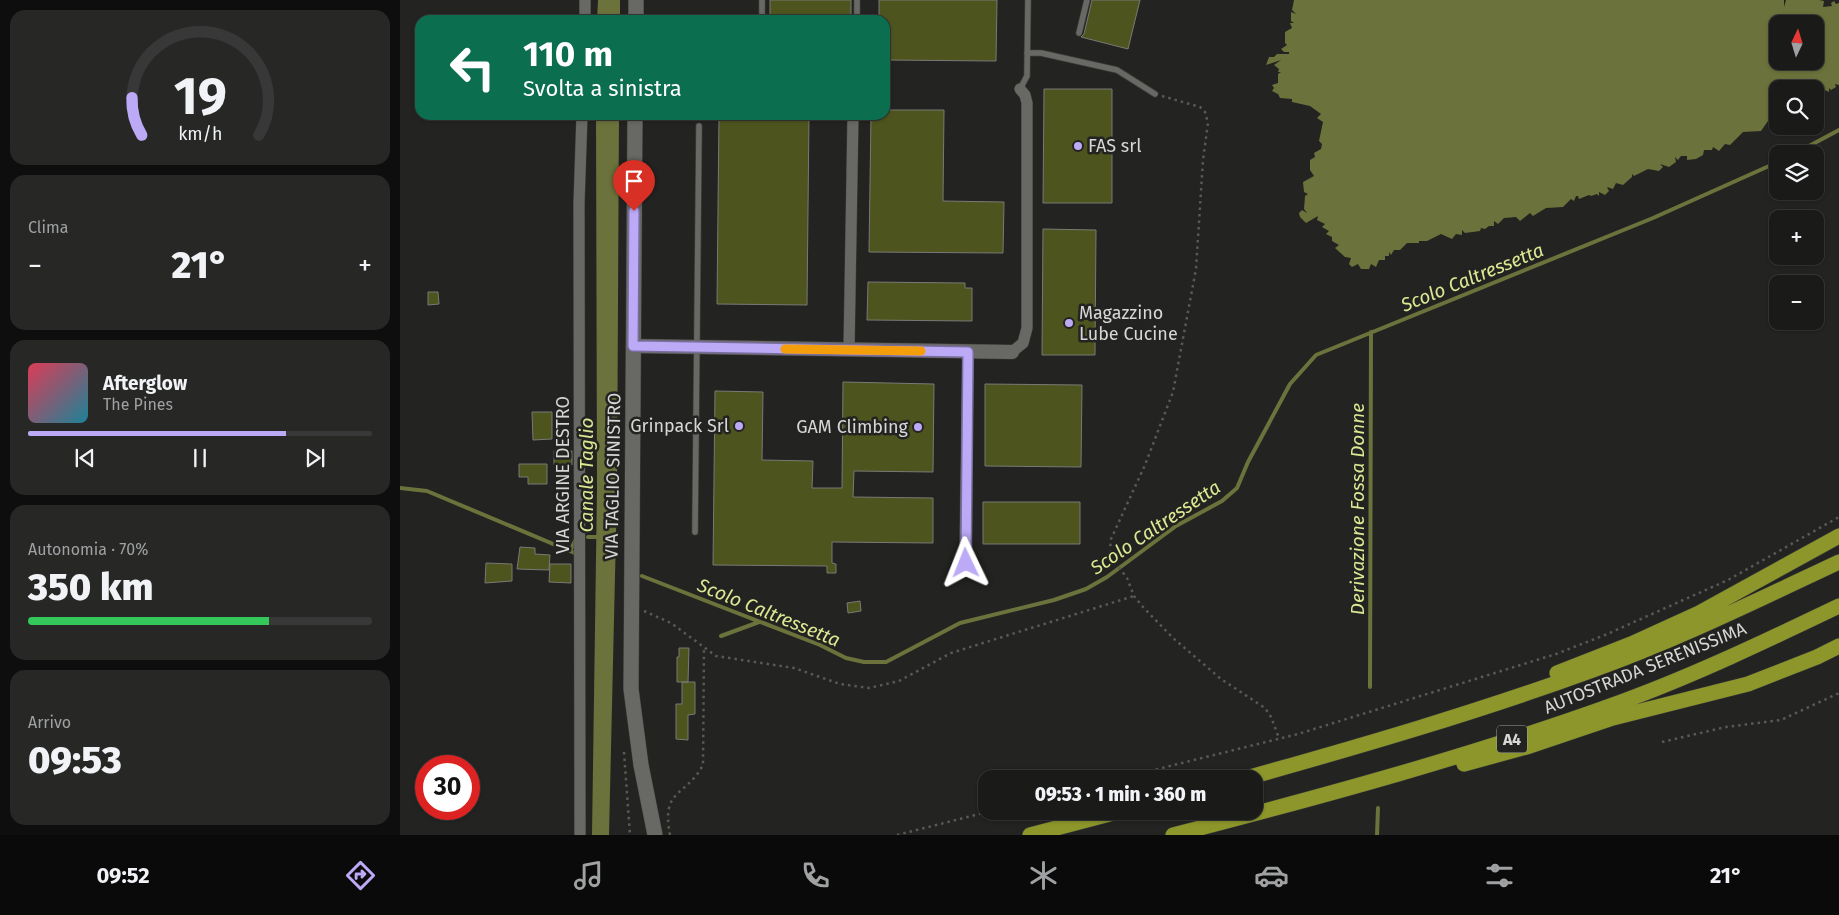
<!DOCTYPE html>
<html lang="it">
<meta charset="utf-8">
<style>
:root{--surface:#1a1a19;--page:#272726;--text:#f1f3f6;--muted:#9fa1a2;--line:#383838;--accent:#bcaaf6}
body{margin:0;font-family:"Fira Sans",sans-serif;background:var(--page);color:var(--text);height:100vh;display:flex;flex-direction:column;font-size:19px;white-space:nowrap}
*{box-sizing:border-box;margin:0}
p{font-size:16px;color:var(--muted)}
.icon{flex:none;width:28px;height:28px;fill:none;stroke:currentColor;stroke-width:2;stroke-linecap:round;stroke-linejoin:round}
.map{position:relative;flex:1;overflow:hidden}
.sheet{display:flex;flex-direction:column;gap:10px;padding:10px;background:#0e0e0e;width:400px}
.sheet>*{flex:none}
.hud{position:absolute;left:15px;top:15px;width:475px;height:105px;border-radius:15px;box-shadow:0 1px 4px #0004,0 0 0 1px var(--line);background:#0b6e4f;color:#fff;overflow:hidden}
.needle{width:32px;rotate:4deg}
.controls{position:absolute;left:1369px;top:15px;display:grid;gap:10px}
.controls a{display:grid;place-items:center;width:55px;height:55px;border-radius:10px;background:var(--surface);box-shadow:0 1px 4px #0004,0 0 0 1px var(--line);font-size:25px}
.speed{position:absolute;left:15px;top:755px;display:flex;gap:10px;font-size:25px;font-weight:700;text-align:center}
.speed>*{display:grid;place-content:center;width:65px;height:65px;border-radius:50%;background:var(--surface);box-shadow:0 1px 4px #0004,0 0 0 1px var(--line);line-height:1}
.speed .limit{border:8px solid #d22;background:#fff;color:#111}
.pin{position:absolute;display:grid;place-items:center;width:42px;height:42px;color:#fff;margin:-51px -21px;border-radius:50% 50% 50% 0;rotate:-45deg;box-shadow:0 0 5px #0007}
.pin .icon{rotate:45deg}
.me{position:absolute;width:55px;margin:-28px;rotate:358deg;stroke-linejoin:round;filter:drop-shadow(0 0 4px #0008)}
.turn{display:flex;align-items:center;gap:18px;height:105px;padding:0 25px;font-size:22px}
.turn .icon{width:65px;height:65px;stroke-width:2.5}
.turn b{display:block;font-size:35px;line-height:42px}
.big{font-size:38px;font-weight:800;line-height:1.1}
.sheet .widget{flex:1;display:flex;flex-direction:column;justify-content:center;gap:8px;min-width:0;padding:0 18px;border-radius:15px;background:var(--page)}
.sheet .dial{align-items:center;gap:0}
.dial svg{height:130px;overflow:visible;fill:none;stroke:var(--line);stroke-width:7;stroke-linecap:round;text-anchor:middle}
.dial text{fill:var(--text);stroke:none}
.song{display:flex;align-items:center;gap:15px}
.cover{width:60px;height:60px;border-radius:8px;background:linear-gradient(135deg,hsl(350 70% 55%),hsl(190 70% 35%))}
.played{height:5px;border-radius:2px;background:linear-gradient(90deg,var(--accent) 75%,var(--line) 75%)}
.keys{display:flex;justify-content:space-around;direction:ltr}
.heat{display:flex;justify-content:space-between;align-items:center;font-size:28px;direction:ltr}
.charge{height:8px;border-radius:4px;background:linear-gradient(90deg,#34c759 70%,var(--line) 0)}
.trip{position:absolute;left:578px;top:770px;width:285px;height:50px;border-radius:15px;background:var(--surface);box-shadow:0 1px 4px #0004,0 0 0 1px var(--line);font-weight:800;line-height:50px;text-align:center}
.dock{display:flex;height:80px;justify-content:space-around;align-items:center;background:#0a0a0a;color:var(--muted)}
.dock .icon{width:35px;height:35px}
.dock .current{color:var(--accent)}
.dock b{font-size:22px;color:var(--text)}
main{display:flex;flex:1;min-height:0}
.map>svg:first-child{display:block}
</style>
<main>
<section class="sheet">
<div class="widget dial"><svg viewBox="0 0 100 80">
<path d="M14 69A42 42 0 1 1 86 69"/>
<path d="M14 69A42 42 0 0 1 8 46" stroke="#bcaaf6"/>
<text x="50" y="56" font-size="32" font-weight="700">19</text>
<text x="50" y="72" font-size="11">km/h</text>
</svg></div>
<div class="widget"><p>Clima</p>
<div class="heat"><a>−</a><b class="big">21°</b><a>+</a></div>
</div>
<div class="widget">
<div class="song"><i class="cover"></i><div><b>Afterglow</b><p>The Pines</p></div></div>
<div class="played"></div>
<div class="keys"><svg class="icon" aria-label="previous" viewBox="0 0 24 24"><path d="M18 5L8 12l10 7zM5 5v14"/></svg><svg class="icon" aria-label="pause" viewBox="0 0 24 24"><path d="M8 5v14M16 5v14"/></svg><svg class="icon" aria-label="next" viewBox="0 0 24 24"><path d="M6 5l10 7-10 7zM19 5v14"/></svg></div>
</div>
<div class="widget"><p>Autonomia · 70%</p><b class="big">350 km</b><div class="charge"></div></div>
<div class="widget"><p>Arrivo</p><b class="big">09:53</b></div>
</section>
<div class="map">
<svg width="1439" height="835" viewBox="0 0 1439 835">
<rect width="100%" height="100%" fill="#232321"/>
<path fill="#6c723b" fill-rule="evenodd" d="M198,0H220V20H197Z
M894,0H1384V7L1386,0H1419L1424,1L1423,7L1432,6L1431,3L1434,1L1436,4L1439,3V85L1435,84L1436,87L1431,90L1429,88V92L1425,90V95L1415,98V89H1378L1377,119L1368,121L1361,131L1343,132L1330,145L1325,144L1319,151L1313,147L1312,150H1304L1303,155L1296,159L1287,160V156H1281L1278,160L1275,157L1276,162L1269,167L1260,164L1263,167L1259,171L1248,169L1234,176L1232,174V177L1223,185L1216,183L1213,189L1207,187L1209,191L1205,195L1199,192V196L1197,194L1191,196L1189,195L1179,199L1178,196H1176L1174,201L1171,199L1163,207L1146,208L1133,216L1130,213L1120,221L1116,217L1104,218L1098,224L1094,221V226H1089L1085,229L1081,228L1080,231L1065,233L1062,230V235L1056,234L1052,239L1041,234L1027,241H1019V243H1007L1000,250H994L991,255L989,252V256H985V260H979L976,267L971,264L969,269H961L958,264L952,267L949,264L951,258L945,257L935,248L939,245L932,241V237L926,234L929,231L922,227L925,224L917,220L918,216L906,223L900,217L899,213L902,210L907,213L904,209L905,196L908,194L904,192L903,182L914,176L910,170V160L915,157L914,153L921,149L922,144L919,141L923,122L917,118L921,114L910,106L892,102V99L880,98L878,94L872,91L874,88L872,85L878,83V74L881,72H878L879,69L874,65L881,60L866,65L869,57H874L877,54H889V52H884L881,49L887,45L885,43V32L892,28L890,23H894L891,21V12L896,14L892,10ZM1378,24H1415V61H1378Z
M196,115H219L217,490L209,835H192L197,489Z"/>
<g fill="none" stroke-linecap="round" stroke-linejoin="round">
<path stroke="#6c723b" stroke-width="4" d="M1394,154L1439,130
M0,488L27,491L177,554
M188,537H201
M170,551L177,537
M242,576L420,645L446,658L464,662H486L560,623L654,600L686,589L707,577L776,526L822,501L837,488L848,462L890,384L916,355L1253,218L1378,162
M321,636L359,622
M970,687L971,332
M977,835L978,808"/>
</g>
<path fill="#4e541d" stroke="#797a77" d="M370,0H451V20H370Z
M479,0H597L596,61L485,60V20H479Z
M692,0H740L728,49L681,37L684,34Z
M644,89H712V203H643Z
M485,110H544L543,201L604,202L603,253L469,252L471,115H485Z
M319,115H409L407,305L317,304Z
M643,229L696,230L695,355H642Z
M468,282L565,283V288H572V321L467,320Z
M28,292H38L39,304L28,305Z
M443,382L534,384L533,472L454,471L453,497L533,498V543L432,542V563L436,564V573H427V566L313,565L315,391L363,392L362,460L413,461L412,488H442Z
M585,384L682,385L681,467L585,466Z
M132,412H152V439L133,440Z
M154,451H172V465H154Z
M119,464H147V484H128V477H119Z
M583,502H680V544H583Z
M120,547L135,548V554L150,555L149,570L117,569Z
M86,563L112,564V581L85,583Z
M150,564H171V583L149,582Z
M460,601L461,611L448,613L447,603Z
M279,648H289L288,682H277V657H279Z
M282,682H295V714L288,715V740L276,739V704H282Z"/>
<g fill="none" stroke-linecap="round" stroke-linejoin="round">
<g stroke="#3d3e3b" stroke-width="7">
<path id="service" d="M362,20V0
M457,20V0
M679,33L687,0
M627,53H641L717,70L755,94
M620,89L627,76L628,0
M295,532L299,126"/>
</g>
<g stroke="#3d3e3b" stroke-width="12">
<path id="minor" d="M185,0V20
M449,350L453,115
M568,352L565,553L569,569
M612,352L623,343L627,328V103L625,95L620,89
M180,835L179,203L182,115"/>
</g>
<g stroke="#3d3e3b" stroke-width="15">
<path id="tertiary" d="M233,346L612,352"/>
</g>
<g stroke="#3d3e3b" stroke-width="16">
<path id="secondary" d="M236,20V0
M235,115L231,689L241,765L255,835"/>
</g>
<g stroke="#3d3e3b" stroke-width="16">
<path id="motorway" d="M1157,673L1231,644L1299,613L1439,536
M1064,764L1130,746L1213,718L1348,684L1417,657L1439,646
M843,779C961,746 1078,712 1193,670C1277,640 1358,600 1439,562
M630,835L721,811
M773,835C924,796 1075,755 1221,702C1295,675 1368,640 1439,606"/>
</g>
<path stroke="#595a58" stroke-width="2.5" stroke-dasharray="2.5 4" stroke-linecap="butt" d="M762,96L800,107L805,112L808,123L803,160L796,269L773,392L745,465L711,539L710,549L713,559L727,578L734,596L743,607L773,638L821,679L865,708L871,717L879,738
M244,611L271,623L316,656L394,668L440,684L469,688L499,681L551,653L734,596
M1262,742L1326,727L1381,720L1439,693
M224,752L230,835
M718,779L898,734L1156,654L1205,635L1328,580L1439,517
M270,835C261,788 285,798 303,765L304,648
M497,835L591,811"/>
<use href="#service" stroke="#686865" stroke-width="5.5"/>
<use href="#minor" stroke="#686865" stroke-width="11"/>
<use href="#tertiary" stroke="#686865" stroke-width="14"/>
<use href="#secondary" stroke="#686865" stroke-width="15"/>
<use href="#motorway" stroke="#8c962a" stroke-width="15"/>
</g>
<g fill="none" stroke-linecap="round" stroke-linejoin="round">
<g stroke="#7a6ea0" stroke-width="12">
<path id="route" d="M234,211L233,346L568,352L566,563"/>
</g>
<use href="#route" stroke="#bcaaf6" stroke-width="9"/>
<path stroke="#f59e0b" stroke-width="9" d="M385,349L521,351"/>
</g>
<g fill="#bcaaf6" stroke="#232321" stroke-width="2">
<circle cx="678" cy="146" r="5"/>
<circle cx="669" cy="323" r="5"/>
<circle cx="339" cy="426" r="5"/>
<circle cx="518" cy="427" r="5"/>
</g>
<g text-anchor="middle" stroke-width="5" stroke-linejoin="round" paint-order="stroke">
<rect fill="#232321" stroke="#a1a2a0" stroke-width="1" x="1097" y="725.5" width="30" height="27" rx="4"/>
<g font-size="16" font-weight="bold" fill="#d7d8d6">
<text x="1112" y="745">A4</text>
</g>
<g font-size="18" fill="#d7d8d6" stroke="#232321" text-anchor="start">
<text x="688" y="152">FAS srl</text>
<text x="679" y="319">Magazzino<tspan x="679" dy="21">Lube Cucine</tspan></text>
<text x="329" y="432" text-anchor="end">Grinpack Srl</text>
<text x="508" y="433" text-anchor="end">GAM Climbing</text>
</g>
<g font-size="18" fill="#d7d8d6" stroke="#232321">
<text transform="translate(163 475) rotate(-90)" y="6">VIA ARGINE DESTRO</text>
<text transform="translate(213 476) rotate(-89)" y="6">VIA TAGLIO SINISTRO</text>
<text transform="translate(1245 668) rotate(-22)" y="6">AUTOSTRADA SERENISSIMA</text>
</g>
<g font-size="19" font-style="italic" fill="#dde893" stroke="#232321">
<text transform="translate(1072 277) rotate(-22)" y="7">Scolo Caltressetta</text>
<text transform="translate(186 475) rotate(-90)" y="7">Canale Taglio</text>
<text transform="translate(957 509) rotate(-90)" y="7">Derivazione Fossa Donne</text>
<text transform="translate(755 527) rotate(-34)" y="7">Scolo Caltressetta</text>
<text transform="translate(369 612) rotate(22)" y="7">Scolo Caltressetta</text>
</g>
</g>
</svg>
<div class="controls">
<a><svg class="needle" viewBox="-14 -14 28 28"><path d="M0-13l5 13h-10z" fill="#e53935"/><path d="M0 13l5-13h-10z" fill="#9fa1a2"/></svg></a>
<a><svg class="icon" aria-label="search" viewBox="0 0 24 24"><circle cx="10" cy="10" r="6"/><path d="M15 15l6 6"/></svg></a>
<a><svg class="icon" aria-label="layers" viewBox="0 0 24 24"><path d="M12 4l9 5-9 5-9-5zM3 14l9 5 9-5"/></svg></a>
<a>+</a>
<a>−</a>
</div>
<div class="speed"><div class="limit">30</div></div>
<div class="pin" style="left:234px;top:211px;background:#d93025"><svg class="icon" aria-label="arrive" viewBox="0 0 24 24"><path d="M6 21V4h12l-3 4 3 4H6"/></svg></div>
<svg class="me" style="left:566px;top:563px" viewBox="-20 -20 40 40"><path d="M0-17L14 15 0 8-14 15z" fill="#bcaaf6" stroke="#fff" stroke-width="4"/></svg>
<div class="trip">09:53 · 1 min · 360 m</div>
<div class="hud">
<div class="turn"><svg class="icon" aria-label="left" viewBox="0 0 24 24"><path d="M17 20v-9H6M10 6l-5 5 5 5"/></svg><div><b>110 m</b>Svolta a sinistra</div></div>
</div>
</div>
</main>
<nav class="dock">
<b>09:52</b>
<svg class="icon current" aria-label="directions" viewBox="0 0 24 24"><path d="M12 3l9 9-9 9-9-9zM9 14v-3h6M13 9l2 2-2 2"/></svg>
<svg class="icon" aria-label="music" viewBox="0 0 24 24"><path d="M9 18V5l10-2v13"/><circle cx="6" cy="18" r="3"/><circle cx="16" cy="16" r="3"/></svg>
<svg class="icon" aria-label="phone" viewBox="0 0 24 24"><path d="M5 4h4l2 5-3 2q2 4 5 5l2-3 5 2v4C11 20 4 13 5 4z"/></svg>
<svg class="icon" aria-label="climate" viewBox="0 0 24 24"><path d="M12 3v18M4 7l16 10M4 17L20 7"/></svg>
<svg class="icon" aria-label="car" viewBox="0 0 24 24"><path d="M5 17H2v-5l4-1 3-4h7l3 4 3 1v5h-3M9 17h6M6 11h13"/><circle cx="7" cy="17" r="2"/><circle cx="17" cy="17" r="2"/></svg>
<svg class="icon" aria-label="filters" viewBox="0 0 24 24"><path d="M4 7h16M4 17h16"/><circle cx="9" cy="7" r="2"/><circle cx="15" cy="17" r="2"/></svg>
<b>21°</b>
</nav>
